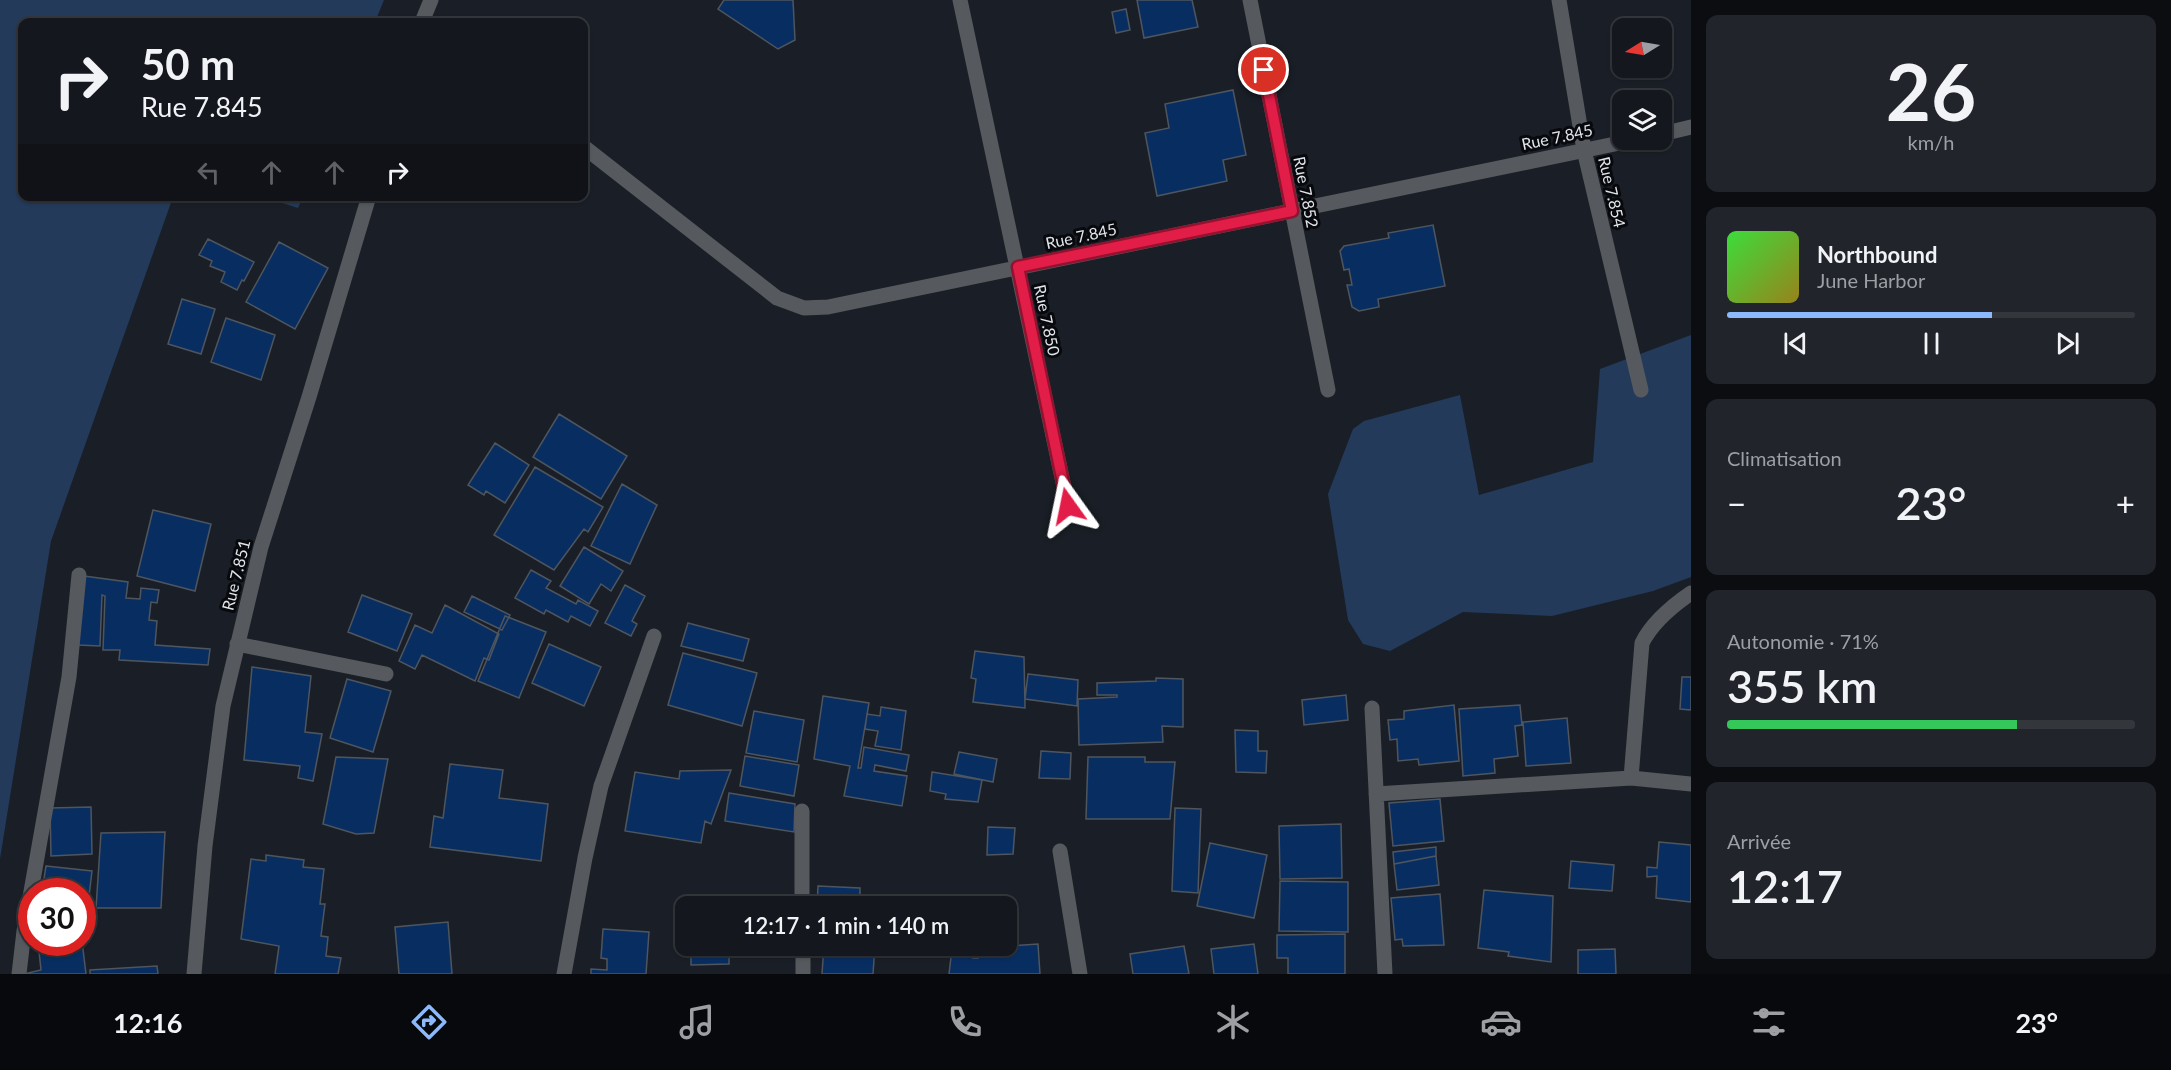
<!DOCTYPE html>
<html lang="fr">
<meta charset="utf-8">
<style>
:root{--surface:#14171d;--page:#21242a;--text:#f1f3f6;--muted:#9d9fa4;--line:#33363b;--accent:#8bb9fc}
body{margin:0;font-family:Lato,sans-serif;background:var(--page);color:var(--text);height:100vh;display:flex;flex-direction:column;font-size:22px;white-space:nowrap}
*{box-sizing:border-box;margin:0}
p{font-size:20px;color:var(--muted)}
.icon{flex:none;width:33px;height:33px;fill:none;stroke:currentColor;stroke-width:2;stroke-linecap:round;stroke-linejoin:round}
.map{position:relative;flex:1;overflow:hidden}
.side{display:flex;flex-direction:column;gap:15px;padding:15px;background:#0b0d10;width:480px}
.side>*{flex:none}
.top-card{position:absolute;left:18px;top:18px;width:570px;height:183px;border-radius:12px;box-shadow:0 2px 4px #0004,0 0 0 2px var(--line);background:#14171d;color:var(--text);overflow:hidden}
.needle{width:39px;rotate:259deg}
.controls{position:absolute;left:1612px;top:18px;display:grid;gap:12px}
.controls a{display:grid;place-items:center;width:60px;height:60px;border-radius:12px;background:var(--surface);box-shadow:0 2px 4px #0004,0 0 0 2px var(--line);font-size:30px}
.speed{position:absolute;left:18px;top:878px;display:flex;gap:12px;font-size:30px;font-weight:700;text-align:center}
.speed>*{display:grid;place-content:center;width:78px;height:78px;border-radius:50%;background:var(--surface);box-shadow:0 2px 4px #0004,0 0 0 2px var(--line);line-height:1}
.speed .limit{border:9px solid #d22;background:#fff;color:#111}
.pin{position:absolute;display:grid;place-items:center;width:51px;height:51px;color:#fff;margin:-26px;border:3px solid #fff;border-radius:50%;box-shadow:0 2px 6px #0007}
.me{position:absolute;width:66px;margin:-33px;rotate:348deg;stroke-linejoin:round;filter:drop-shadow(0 0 4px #0008)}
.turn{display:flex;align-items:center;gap:21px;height:126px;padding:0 24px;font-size:27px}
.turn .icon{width:78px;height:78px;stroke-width:2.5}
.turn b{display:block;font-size:42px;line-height:51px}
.lanes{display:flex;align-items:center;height:57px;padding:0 24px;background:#0003;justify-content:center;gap:30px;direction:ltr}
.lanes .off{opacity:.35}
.big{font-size:45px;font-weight:600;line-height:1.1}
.side .card{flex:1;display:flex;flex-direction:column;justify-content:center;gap:9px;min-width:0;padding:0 21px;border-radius:12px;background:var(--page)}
.side .dial{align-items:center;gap:0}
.dial b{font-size:78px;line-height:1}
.song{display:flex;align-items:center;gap:18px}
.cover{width:72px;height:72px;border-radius:9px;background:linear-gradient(135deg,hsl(120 70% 55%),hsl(50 70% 35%))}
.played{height:6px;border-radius:3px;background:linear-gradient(90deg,var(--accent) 65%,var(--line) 65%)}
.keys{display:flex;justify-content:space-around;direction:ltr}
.heat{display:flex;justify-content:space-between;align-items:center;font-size:33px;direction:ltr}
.charge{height:9px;border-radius:4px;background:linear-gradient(90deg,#34c759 71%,var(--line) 0)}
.trip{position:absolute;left:675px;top:896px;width:342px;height:60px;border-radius:12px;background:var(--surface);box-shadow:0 2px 4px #0004,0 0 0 2px var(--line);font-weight:600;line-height:60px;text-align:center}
.menu{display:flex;height:96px;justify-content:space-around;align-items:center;background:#08090c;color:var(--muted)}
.menu .icon{width:42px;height:42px}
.menu .selected{color:var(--accent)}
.menu b{font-size:27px;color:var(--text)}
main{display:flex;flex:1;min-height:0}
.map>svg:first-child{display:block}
</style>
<main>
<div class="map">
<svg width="1691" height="974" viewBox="0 0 1691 974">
<rect width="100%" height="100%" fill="#1a1f27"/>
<path fill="#233a5b" d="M0,0H384L375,22H22V196L173,197L51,541L0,859Z
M263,197L303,196V197L298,208Z
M1691,335V577L1653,591L1552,616L1463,612L1390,651L1363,644L1348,620L1328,494L1353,429L1364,421L1460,395L1479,495L1593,462L1600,369Z"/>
<path fill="#082e61" stroke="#4e555e" stroke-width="1.5" d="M724,0H793L795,40L778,49L718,9Z
M1137,0H1192L1198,27L1144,38Z
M1126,9L1130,30L1116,33L1112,12Z
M1233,90L1246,155L1223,160L1227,181L1157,196L1145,133L1169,128L1165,104Z
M1433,225L1445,286L1378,299L1379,307L1359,311L1352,307L1347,285H1352L1349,269L1344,270L1340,251L1344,246L1389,238L1388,233Z
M208,239L254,262L244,281L242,280L237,290L221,282L225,272L210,266L212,261L199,255Z
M279,242L328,268L295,329L246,302Z
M182,299L215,309L201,354L168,344Z
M226,318L275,335L261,380L211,362Z
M559,414L627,456L601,499L533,457Z
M495,443L529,465L505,503L486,491L484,495L468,485Z
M535,467L603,507L588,532L584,529L554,570L494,535Z
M622,484L657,505L630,564L591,546Z
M153,510L211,524L195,591L137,576Z
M584,547L623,571L611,591L601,584L589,604L560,586Z
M531,570L551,581L546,588L576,604L578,600L598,611L590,626L571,616L568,622L546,610L544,614L515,598Z
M84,576L128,582L126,598L140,599L141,588L159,590L157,603L151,602L149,620L157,621L155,645L210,649L208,665L119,660L120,650H103L105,596L102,595L100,646L78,645Z
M625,585L645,596L632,621L637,624L631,636L605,623Z
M362,595L412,614L397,651L348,632Z
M472,596L510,615L502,630L464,612Z
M445,605L499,634L489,660L484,658L475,681L422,655L415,669L399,661L415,625L432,633Z
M505,616L546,632L519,698L478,681Z
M688,623L749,639L743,661L681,646Z
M549,644L601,667L584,706L532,683Z
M975,651L1024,657L1025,708L973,702L976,679L971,678Z
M683,653L757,673L742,726L668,705Z
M252,667L311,676L305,732L322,734L313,781L298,778L300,766L244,760Z
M1028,674L1078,680L1077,706L1025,699Z
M1682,677H1691V710L1680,709Z
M1156,678L1183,679V727L1162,726L1163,742L1079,745L1078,699L1117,697V695H1097V683L1156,681Z
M347,679L391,691L373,752L330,738Z
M1346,695L1348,720L1304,725L1302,700Z
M823,696L869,703L858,768H861L864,747L909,755L906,771L875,765L874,771L907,776L902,806L844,796L850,766L814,759Z
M1454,705L1459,761L1419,765L1418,759L1398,761L1397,739L1390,740L1388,720L1404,719V711Z
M1520,705L1522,725L1515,726L1518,756L1494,759L1495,773L1463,776L1459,709Z
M881,707L906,711L901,750L875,746L878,731L865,729L867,714L880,716Z
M754,711L804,720L797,762L746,753Z
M1567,718L1571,763L1526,766L1523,722Z
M1235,730L1258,731V751H1267L1266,773L1236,772Z
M1041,751L1071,753L1070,779L1039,778Z
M959,752L997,759L993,782L954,774Z
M745,756L799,765L794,796L740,786Z
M336,757L388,759L374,833L356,834L323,824Z
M1088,757H1145V762H1175L1170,819H1086Z
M450,764L503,770L499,798L548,804L541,861L430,847L434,816L443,818Z
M731,770L711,824L705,821L701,843L625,831L635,772L679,779L680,771Z
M932,772L982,780L978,802L945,799L946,794L930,791Z
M729,793L795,804L794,832L725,821Z
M1440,799L1444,841L1393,846L1389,803Z
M91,807L92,854L51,856L50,808Z
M1175,808L1201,809L1198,893L1172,891Z
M1341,824L1342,878L1280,879L1279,826Z
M988,827L1015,828L1013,854L987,855Z
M165,832L161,908H96L101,833Z
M1659,842L1691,845V902L1656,898L1657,876L1647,877V867L1657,868Z
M1210,843L1267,855L1254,918L1197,906Z
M1436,847V856L1394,864L1393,852Z
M266,855L304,860L303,867L324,869L320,904H325L321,936L328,937L326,956L341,958L338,974H275L279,946L241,939L251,859L266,861Z
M1436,856L1439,885L1397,890L1394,864Z
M1571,861L1614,865L1612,891L1569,888Z
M46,866L92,871L86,921L82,920V891H42Z
M1280,881L1348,882V932L1279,931Z
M818,886L860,888V899L868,900V906H817Z
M1484,890L1553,896L1551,962L1508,956L1509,952L1478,948Z
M1440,894L1444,945L1403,946L1402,939L1395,940L1391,898Z
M980,896L996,898L995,906H958L959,899L980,902Z
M448,922L452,974H399L395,927Z
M603,929L649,932L646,974H591V969L607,970V959L601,958Z
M1345,934V974H1288V958H1277V935Z
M82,941L86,974H24L41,970L38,942Z
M1038,944L1040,974H949L952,949L975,945L973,958H978L977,948Z
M1254,944L1258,974H1214L1211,949Z
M691,945H729V964L691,965Z
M824,945H875L873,974H822Z
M952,945H972L952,949Z
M1184,946L1189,974H1133L1130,954Z
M1615,949L1616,974H1578V950Z
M157,966L158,974H90V970Z"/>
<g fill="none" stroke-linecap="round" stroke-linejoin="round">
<path stroke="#56595e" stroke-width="15" d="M960,0L1068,506
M1250,0L1328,390
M1559,0L1584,150L1641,390
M422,22L431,0
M1662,134L1691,127
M584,147L777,298L804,308L828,307L1634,140
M237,644L386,674
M1372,708L1385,974
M1631,778L1642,643C1652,623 1672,606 1691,593
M1376,794L1631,778L1691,784
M1060,851L1080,974
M802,906V811
M803,945V974
M19,974L24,931L69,677L79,575
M194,974L205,846L223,706L261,547L309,397L369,196
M564,974L585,858L601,786L654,636"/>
</g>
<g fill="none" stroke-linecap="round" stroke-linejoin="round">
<g stroke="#92132f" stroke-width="15">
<path id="route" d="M1068,506L1018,267L1292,211L1264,70"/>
</g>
<use href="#route" stroke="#e11d48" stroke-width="10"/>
</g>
<g text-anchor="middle" stroke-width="6" stroke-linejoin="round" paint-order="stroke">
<g font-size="16" fill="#e2e6ec" stroke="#07090c">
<text transform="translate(1557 137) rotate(-12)" y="6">Rue 7.845</text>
<text transform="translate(1306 192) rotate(79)" y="6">Rue 7.852</text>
<text transform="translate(1612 192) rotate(77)" y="6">Rue 7.854</text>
<text transform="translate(1081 236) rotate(-12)" y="6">Rue 7.845</text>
<text transform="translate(1047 320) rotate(78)" y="6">Rue 7.850</text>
<text transform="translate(236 575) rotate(-76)" y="6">Rue 7.851</text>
</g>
</g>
</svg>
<div class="controls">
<a><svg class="needle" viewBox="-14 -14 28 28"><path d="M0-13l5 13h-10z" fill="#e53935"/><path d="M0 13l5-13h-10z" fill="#9d9fa4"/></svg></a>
<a><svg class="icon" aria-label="layers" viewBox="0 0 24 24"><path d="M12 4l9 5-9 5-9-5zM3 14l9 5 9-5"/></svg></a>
</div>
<div class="speed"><div class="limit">30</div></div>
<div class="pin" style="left:1264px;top:70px;background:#d93025"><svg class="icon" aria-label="arrive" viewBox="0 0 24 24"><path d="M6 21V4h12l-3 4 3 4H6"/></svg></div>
<svg class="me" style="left:1068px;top:506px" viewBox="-20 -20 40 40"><path d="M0-17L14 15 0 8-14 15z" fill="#e11d48" stroke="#fff" stroke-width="4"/></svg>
<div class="trip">12:17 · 1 min · 140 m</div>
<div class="top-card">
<div class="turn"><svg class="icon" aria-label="right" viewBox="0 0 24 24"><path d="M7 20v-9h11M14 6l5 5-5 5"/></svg><div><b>50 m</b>Rue 7.845</div></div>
<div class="lanes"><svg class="icon off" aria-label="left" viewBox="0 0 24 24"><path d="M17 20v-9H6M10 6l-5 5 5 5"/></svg><svg class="icon off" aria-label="ahead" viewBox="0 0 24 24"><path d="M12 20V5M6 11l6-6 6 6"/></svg><svg class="icon off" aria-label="ahead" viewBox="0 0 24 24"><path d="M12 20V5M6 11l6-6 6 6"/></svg><svg class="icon" aria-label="right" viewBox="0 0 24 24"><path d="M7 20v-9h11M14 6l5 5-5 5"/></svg></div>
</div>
</div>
<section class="side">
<div class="card dial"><b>26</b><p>km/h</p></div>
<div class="card">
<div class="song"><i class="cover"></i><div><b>Northbound</b><p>June Harbor</p></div></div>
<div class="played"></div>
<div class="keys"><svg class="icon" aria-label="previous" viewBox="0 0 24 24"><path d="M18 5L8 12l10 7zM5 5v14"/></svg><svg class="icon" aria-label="pause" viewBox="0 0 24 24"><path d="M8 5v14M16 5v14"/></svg><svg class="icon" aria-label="next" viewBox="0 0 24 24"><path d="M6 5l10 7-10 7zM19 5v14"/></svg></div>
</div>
<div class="card"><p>Climatisation</p>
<div class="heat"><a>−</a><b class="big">23°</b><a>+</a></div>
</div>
<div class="card"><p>Autonomie · 71%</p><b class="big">355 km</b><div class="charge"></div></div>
<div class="card"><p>Arrivée</p><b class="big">12:17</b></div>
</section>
</main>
<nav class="menu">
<b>12:16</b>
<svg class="icon selected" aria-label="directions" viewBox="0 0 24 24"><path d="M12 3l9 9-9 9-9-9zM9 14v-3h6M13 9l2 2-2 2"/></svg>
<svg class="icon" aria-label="music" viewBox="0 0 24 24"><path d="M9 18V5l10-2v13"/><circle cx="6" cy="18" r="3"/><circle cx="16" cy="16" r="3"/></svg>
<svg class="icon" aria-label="phone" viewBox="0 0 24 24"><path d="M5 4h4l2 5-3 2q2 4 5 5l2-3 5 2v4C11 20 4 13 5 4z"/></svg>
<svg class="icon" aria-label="climate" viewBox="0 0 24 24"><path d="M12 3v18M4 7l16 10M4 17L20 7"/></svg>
<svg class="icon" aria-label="car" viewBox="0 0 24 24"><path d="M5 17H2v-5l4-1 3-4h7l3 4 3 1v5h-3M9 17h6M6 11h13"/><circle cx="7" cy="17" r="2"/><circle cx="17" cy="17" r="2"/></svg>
<svg class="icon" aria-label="filters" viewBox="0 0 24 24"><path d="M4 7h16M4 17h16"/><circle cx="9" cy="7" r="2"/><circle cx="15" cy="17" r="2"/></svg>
<b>23°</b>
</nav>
